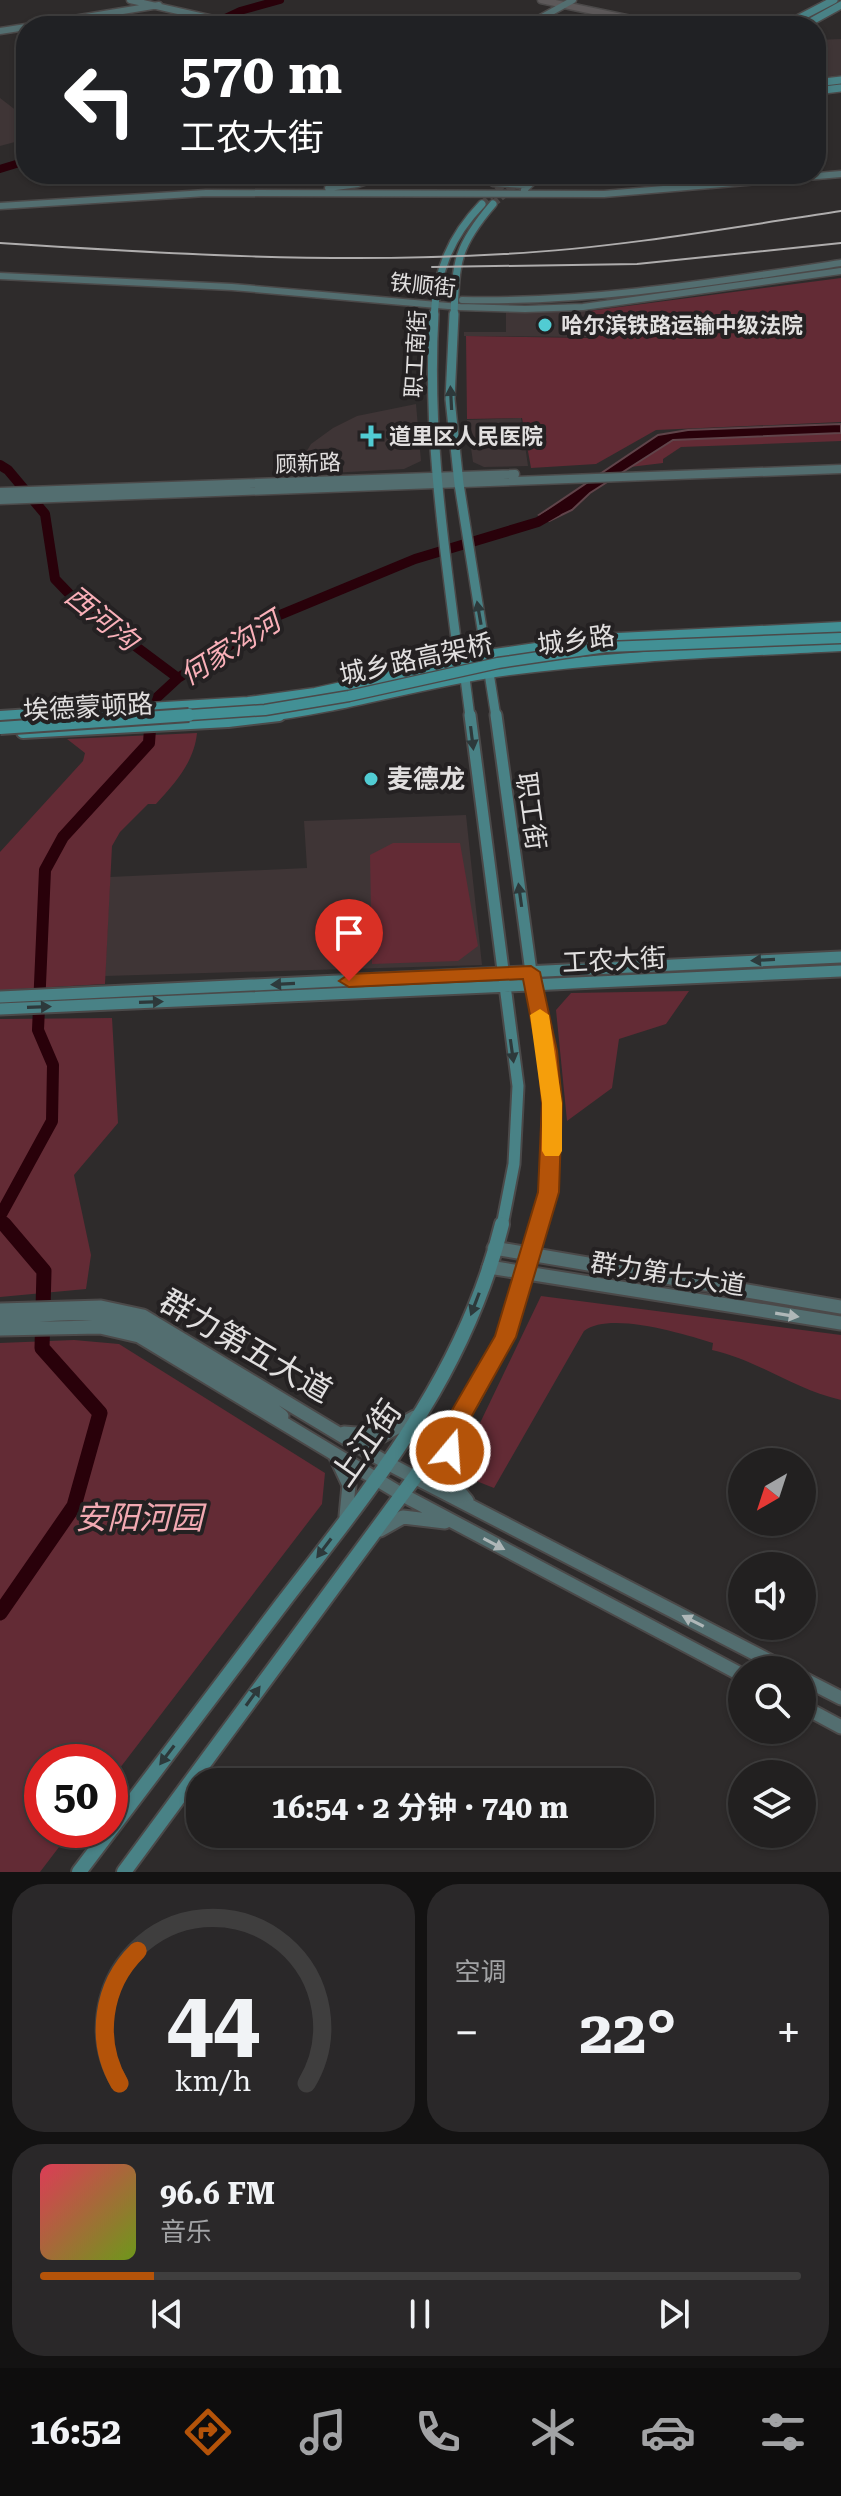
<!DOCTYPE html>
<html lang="zh">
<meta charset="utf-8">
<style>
:root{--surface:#222020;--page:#2a2829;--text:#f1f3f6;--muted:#a2a3a5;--line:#3f3e3e;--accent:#b45309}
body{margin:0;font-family:"Roboto Serif","Noto Sans SC",serif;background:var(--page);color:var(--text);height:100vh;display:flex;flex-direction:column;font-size:30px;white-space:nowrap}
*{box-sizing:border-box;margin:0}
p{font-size:26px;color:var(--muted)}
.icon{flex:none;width:44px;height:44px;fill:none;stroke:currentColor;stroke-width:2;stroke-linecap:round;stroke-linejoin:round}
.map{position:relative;height:1872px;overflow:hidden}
.sheet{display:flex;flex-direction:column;gap:12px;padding:12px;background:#131212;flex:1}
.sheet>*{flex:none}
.banner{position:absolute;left:16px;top:16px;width:810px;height:168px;border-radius:32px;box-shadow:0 2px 6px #0004,0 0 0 2px var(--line);background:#202124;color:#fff;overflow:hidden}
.needle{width:52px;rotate:219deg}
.buttons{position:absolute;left:728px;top:1448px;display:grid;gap:16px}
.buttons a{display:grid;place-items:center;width:88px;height:88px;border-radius:50%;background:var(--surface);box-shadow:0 2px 6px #0004,0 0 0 2px var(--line);font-size:40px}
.speed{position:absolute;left:24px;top:1744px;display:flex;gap:16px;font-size:40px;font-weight:700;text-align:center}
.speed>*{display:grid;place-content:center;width:104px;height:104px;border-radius:50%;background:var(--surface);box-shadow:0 2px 6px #0004,0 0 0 2px var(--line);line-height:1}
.speed .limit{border:12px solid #d22;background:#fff;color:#111}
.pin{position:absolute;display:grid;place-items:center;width:68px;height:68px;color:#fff;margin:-82px -34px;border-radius:50% 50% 50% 0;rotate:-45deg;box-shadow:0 0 8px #0007}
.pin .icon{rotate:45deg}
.me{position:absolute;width:88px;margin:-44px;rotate:18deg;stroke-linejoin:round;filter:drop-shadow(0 0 6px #0008)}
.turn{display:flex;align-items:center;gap:28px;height:168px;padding:0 32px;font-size:36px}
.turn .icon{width:104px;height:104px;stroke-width:2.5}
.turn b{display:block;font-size:56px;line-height:68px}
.big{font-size:60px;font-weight:700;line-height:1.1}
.sheet .widget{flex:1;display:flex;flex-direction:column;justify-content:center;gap:12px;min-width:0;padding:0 28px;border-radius:32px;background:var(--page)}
.sheet .dial{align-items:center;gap:0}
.dial svg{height:208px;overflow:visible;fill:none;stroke:var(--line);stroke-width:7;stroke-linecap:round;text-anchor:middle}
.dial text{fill:var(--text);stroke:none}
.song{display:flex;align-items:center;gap:24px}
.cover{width:96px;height:96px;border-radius:12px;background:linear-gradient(135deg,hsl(350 70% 55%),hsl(80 70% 35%))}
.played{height:8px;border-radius:4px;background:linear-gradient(90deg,var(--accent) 15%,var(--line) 15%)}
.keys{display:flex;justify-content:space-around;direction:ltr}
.heat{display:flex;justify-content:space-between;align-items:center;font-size:44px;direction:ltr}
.sheet .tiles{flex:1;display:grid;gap:12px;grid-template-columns:1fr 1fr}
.widget:last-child{grid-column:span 2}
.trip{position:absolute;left:186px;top:1768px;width:468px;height:80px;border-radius:32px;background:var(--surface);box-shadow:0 2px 6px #0004,0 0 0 2px var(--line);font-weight:700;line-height:80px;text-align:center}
.tabs{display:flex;height:128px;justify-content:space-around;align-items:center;background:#0e0d0d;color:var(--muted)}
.tabs .icon{width:56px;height:56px}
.tabs .on{color:var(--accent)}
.tabs b{font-size:36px;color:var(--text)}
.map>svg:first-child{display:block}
</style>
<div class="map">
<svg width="841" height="1872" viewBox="0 0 841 1872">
<rect width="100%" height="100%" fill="#2e2b2b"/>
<path fill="#3f3536" d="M841,39V75L816,78V40Z
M0,98L26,118V139L0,146Z
M585,309L587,337L464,336V332H506V312Z
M416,404L421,461L404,469L292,475L311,444L333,428L357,416Z
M521,418L528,466L484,467L473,462L467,420Z
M466,815L482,965L105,976L110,877L307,868L304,821Z"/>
<path fill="#632b35" d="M841,278V422L656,430L596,464L531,468L522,418L467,419L466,336L590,338L589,311Z
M841,433V441L681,447L663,459V463L630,467L673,440Z
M197,733C194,762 176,782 156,804H148L120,832L112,846L105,984L0,990V852L83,761L85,753L67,739Z
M393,843H460L478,946L458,961L372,964L370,855Z
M689,991L666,1024L619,1039L612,1088L567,1121L556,1010L571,993Z
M112,1018L118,1123L74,1175L91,1255L86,1289L0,1297V1019Z
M541,1296L841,1335V1400C793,1389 760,1361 712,1350L713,1343C683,1334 610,1311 584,1331L494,1488L456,1473Z
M74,1340L119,1344L325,1473L322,1504L110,1781V1762H42V1830H72L40,1872H0V1343Z"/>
<path fill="#29010a" stroke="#60444a" stroke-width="2" d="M841,424V433L673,440L590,493L572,510L549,521L539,515L658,435L688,430Z"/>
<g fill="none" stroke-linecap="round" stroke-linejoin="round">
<path stroke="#29010a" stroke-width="8" d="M208,26L240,11L280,0
M0,169L26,161"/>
<path stroke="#29010a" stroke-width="10" d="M0,465L8,470L45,514L55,579L79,604L178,678
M151,717L152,702L178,678L275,617L415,559L538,522L557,511"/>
<path stroke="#29010a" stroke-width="12" d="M0,1216L52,1121L53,1065L38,1030L45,870L63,837L149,743L151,715
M0,1220L5,1226"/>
<path stroke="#29010a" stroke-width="15" d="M0,1613L74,1506L100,1413L42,1348L44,1271L4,1224"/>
<path stroke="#494646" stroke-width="7" stroke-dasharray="7 3" stroke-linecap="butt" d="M482,204L507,181
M493,204L519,182"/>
<g stroke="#4b4949" stroke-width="9">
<path id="tertiary" d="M541,0L664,26"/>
</g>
<g stroke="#4b4949" stroke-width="9">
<path id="secondary-far2" d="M130,0L244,26
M31,26L159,5
M526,26L573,0
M0,31L26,27
M493,183L526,185
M328,188L358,184L388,174
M524,190L541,174
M0,206L206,193L604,194L841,174
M0,276L232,287L460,307L525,309L583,307L841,271
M462,300C590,303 715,282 841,263"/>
</g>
<g stroke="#4b4949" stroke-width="11">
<path id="secondary-far1" d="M0,492L515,474
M0,500L841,469"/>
</g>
<g stroke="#4b4949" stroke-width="17">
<path id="secondary" d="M494,1248L841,1307
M489,1267L841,1323
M0,1310L101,1307L143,1316L387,1463L787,1670
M0,1318C36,1316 75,1310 111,1317C162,1327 241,1384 282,1416
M0,1329L100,1327L139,1336L401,1494L742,1675
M456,1425C448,1456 444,1476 467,1501
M344,1433L381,1436L415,1417
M336,1457L349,1485L346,1516
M380,1530L403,1517L445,1522
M802,1678L841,1698
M802,1706L841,1727"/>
</g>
<g stroke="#4b4949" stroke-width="10">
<path id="primary-far3" d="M784,26L834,0
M803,26L841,5
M816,83L841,80
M816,91L841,88
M507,181L517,174
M519,182L530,174
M434,316C437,271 450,237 482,204
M454,316C456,262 456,247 493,204"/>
</g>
<g stroke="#4b4949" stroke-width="12">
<path id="primary-far2" d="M434,314C427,432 444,546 459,662L465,678L470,717
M454,314L450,399L459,484L496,717"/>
</g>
<g stroke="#4b4949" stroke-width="15">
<path id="primary-far1" d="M470,715L518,1086L514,1164L502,1226
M496,715L531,972L547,1051L553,1145L549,1192L539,1226
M0,997L841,957
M0,1009L841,971"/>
</g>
<g stroke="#4b4949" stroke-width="18">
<path id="primary" d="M79,1872C147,1783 214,1694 281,1605C374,1484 465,1376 502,1224
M124,1872L471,1401L505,1337L540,1224"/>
</g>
<g stroke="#4b4949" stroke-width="13">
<path id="trunk-far1" d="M0,717L248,702L315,693L487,655L598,639L841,627
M261,717C340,708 416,684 495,672C610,656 725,652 841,646"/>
</g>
<g stroke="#4b4949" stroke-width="16">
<path id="trunk" d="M0,717L31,715
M23,732L228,721L279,715"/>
</g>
<use href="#tertiary" stroke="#5d595a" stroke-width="6"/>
<use href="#secondary-far2" stroke="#536e70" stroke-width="6"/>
<use href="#secondary-far1" stroke="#536e70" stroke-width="8"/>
<use href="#secondary" stroke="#536e70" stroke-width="13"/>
<use href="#primary-far3" stroke="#498286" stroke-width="7"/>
<use href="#primary-far2" stroke="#498286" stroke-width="9"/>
<use href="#primary-far1" stroke="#498286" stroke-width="11"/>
<use href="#primary" stroke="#498286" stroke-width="14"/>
<use href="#trunk-far1" stroke="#429095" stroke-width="10"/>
<use href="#trunk" stroke="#429095" stroke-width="12"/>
<path stroke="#afadad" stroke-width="2" d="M0,243C168,254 336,264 504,254C617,248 729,228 841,211
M432,267L637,264L841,243"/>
<g stroke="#4b4949" stroke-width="13" stroke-linecap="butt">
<path id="trunk-bridge-far1" d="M160,717L265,710L349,696L498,663L606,647L841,638"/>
</g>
<g stroke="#4b4949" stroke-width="16" stroke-linecap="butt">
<path id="trunk-bridge" d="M0,728L189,715"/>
</g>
<use href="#trunk-bridge-far1" stroke="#429095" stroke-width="10"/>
<use href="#trunk-bridge" stroke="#429095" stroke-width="12"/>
</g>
<defs><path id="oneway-solid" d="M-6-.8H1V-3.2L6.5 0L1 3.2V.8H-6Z" transform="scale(2)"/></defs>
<g fill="#2d393b">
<use href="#oneway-solid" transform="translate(451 398) rotate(-93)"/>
<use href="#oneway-solid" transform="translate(479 613) rotate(-100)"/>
<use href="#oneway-solid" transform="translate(472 738) rotate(83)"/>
<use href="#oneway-solid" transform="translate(520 895) rotate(-98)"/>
<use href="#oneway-solid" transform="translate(763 960) rotate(177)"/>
<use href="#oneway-solid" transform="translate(283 984) rotate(177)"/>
<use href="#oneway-solid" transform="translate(151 1002) rotate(-2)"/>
<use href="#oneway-solid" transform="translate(39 1007) rotate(-2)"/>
<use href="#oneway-solid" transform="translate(512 1051) rotate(82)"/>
<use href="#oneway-solid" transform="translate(475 1304) rotate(111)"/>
<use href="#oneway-solid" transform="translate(324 1548) rotate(127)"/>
<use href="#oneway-solid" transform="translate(253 1696) rotate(-54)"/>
<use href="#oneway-solid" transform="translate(167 1755) rotate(127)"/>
</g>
<g fill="#afb7b8">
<use href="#oneway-solid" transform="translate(787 1315) rotate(9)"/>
<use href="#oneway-solid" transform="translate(494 1544) rotate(28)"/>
<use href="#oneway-solid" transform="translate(693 1621) rotate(-153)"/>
</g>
<path fill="#b45309" stroke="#753606" stroke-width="2" d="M531,966L540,972L557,1051L562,1103L559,1192L516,1337L468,1423L458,1457L450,1460L442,1457L439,1451L445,1422L495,1336L538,1192L542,1103L537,1051L523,979L349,987L339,981L349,974Z"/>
<path fill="#f59e0b" d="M540,1009L549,1015L562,1103V1151L559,1156H545L542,1151V1103L530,1015Z"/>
<g fill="#51ccd3" stroke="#242122" stroke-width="3">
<circle cx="545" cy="325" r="8"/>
<path d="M367 424h8v8h8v8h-8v8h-8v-8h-8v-8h8z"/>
<circle cx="371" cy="779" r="8"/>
</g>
<g text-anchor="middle" stroke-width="8" stroke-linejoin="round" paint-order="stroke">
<g font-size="22" fill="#e1dfdf" stroke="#242122">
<text transform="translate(423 285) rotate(6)" y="8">铁顺街</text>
<text transform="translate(415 354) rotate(-87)" y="8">职工南街</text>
<text transform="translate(308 463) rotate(-2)" y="8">顾新路</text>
</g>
<g font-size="22" font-weight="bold" fill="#e1dfdf" stroke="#242122" text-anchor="start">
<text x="561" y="333">哈尔滨铁路运输中级法院</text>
<text x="389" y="444">道里区人民医院</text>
</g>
<g font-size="26" fill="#e1dfdf" stroke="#242122">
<text transform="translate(576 640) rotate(-7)" y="9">城乡路</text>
<text transform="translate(416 659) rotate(-12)" y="9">城乡路高架桥</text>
<text transform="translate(88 707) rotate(-3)" y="9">埃德蒙顿路</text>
<text transform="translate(531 811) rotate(82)" y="9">职工街</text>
<text transform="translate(614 960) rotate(-3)" y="9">工农大街</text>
<text transform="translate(668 1274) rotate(9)" y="9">群力第七大道</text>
</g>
<g font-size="26" font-weight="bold" fill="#e1dfdf" stroke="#242122" text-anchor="start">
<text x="387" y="788">麦德龙</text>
</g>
<g font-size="28" font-style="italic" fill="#fab0b9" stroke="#242122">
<text transform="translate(102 618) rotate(39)" y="10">西河沟</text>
<text transform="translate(230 648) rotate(-32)" y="10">何家沟河</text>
</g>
<g font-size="32" fill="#e1dfdf" stroke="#242122">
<text transform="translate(246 1346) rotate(30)" y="11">群力第五大道</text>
<text transform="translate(366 1443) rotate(-55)" y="11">上江街</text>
</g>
<g font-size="32" font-style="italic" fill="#f2a9b2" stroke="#242122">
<text x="139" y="1529">安阳河园</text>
</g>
</g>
</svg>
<div class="buttons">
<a><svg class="needle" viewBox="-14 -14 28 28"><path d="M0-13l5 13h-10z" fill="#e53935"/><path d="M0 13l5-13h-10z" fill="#a2a3a5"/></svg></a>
<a><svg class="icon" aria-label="sound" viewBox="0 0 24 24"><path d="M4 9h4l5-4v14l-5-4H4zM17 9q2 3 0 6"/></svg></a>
<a><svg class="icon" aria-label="search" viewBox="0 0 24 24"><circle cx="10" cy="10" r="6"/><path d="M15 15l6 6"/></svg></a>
<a><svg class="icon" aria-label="layers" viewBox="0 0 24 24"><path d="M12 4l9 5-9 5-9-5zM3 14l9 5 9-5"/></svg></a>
</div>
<div class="speed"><div class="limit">50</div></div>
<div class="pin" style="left:349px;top:981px;background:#d93025"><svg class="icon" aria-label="arrive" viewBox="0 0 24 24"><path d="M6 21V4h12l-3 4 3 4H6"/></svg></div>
<svg class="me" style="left:450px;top:1451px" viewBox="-20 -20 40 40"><circle r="17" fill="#b45309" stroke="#fff" stroke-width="3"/><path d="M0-11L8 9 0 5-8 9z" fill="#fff"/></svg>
<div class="trip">16:54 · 2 分钟 · 740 m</div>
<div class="banner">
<div class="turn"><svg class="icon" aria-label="left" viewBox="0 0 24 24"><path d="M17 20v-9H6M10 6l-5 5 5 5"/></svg><div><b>570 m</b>工农大街</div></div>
</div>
</div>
<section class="sheet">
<div class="tiles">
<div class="widget dial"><svg viewBox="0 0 100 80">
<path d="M14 69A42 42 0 1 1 86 69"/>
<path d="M14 69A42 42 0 0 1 21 18" stroke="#b45309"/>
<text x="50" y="56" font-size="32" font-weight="700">44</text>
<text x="50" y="72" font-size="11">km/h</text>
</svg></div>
<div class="widget"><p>空调</p>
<div class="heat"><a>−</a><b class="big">22°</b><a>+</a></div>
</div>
<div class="widget">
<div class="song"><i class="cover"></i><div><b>96.6 FM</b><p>音乐</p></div></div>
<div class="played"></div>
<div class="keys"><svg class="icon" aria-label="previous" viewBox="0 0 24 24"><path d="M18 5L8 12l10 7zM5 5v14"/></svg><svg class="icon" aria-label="pause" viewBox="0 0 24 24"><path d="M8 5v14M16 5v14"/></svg><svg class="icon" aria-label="next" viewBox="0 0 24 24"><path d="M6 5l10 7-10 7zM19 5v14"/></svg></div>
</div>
</div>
</section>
<nav class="tabs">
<b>16:52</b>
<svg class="icon on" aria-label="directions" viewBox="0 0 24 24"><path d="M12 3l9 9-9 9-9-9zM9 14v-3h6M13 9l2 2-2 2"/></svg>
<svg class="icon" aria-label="music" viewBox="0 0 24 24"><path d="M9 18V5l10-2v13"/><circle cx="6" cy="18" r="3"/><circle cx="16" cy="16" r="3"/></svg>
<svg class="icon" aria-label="phone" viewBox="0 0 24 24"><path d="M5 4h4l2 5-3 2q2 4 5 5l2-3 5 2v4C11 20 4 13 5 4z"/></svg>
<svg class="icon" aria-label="climate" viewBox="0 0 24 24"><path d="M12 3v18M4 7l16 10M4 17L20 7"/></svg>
<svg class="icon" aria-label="car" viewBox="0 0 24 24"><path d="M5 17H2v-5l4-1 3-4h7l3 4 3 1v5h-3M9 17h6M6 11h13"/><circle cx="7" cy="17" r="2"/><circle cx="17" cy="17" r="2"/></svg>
<svg class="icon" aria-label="filters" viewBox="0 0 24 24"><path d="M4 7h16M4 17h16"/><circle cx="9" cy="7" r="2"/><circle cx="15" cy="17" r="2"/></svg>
</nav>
